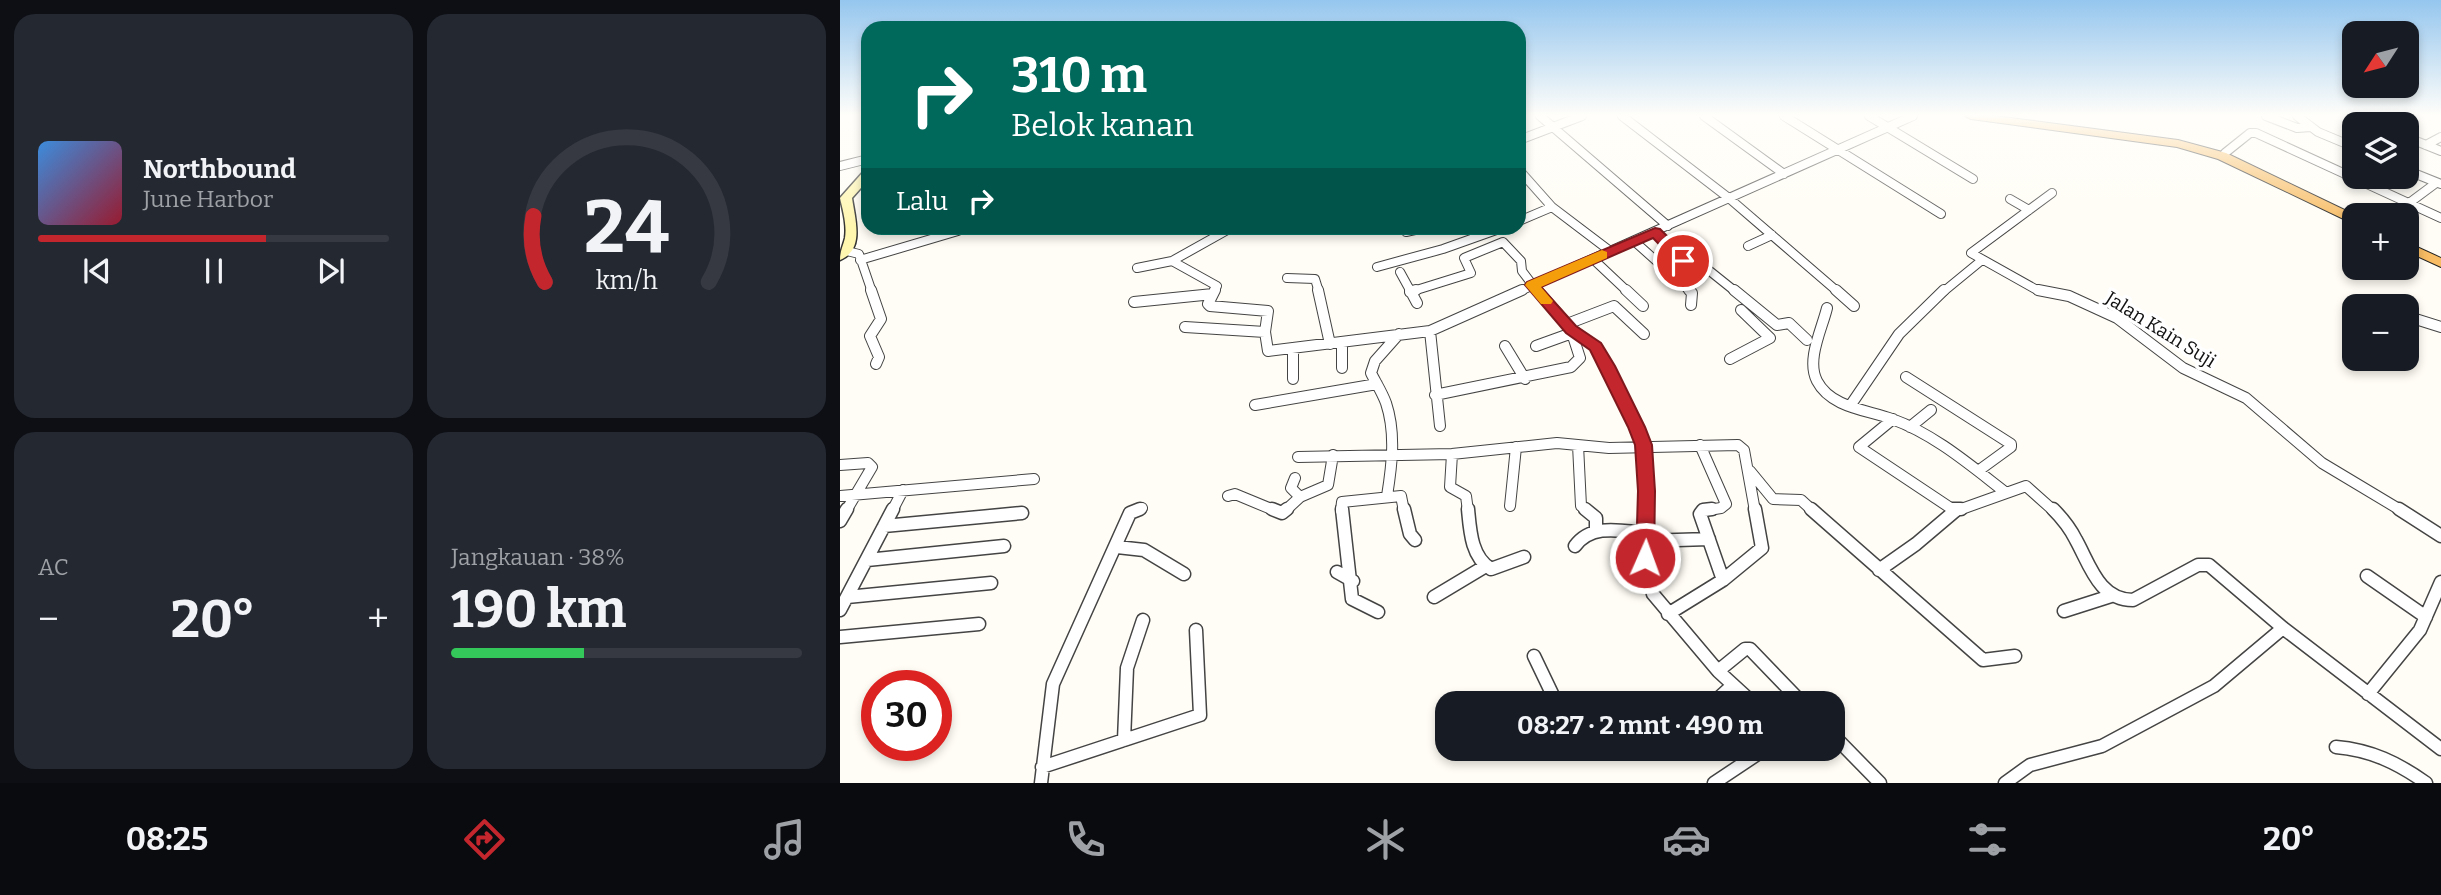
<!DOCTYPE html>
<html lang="id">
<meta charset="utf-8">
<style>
:root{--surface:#171b24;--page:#242831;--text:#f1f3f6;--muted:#9ea1a6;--line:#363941;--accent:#c4262e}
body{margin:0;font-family:Bitter,serif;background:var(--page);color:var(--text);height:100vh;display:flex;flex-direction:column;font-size:26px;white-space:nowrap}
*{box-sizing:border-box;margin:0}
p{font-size:23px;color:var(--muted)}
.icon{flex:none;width:38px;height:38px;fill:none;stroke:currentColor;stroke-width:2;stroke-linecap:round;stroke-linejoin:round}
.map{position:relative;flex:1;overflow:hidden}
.details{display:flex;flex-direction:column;gap:14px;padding:14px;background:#0d0f14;width:840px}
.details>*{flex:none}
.banner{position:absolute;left:21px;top:21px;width:665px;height:214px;border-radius:21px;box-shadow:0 4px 10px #0003;background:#00695c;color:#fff;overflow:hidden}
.needle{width:46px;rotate:234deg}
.controls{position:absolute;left:1502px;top:21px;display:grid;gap:14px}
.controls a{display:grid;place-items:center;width:77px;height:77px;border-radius:14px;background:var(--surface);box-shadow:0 4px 10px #0003;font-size:35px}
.speed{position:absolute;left:21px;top:670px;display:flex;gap:14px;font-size:35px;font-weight:700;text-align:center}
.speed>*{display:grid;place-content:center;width:91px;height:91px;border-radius:50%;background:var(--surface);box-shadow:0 4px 10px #0003;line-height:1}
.speed .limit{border:10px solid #d22;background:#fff;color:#111}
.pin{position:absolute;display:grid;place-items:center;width:60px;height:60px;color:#fff;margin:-30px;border:4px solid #fff;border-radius:50%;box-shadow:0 2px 7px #0007}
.me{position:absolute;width:77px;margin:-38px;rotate:2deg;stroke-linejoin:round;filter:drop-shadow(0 0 5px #0008)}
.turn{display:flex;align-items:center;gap:24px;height:147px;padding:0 35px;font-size:32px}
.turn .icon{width:91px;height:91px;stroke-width:2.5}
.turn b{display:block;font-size:49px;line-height:60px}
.then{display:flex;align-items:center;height:66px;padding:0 35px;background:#0003;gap:14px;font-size:26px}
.big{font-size:52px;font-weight:700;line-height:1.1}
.details .widget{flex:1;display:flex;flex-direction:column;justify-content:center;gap:10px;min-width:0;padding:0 24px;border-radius:21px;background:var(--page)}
.details .dial{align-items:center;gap:0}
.dial svg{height:182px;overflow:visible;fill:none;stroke:var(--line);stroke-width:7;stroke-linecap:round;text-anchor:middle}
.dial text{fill:var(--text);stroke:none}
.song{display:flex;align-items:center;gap:21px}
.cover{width:84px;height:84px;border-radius:10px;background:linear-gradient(135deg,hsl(210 70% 55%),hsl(350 70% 35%))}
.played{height:7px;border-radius:4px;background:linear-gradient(90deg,var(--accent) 65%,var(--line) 65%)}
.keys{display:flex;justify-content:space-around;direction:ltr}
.heat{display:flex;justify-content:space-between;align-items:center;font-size:38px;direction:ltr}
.charge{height:10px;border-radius:5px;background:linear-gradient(90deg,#34c759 38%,var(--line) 0)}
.details .tiles{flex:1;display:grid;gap:14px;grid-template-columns:repeat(2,1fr)}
.trip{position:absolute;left:595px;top:691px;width:410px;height:70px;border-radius:21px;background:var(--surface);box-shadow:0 4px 10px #0003;font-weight:700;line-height:70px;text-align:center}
.dock{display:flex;height:112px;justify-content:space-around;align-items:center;background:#090b0e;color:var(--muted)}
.dock .icon{width:49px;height:49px}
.dock .selected{color:var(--accent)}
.dock b{font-size:32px;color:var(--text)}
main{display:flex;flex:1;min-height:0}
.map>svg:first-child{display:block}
</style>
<main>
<section class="details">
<div class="tiles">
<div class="widget">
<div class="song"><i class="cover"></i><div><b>Northbound</b><p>June Harbor</p></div></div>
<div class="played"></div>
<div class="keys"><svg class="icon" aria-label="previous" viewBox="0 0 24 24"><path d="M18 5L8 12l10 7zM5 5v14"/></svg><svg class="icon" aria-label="pause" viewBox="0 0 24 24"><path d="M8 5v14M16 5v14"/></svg><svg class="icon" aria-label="next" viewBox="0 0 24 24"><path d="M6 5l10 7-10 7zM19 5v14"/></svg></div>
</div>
<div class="widget dial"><svg viewBox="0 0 100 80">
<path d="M14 69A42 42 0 1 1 86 69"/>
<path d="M14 69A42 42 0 0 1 9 40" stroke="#c4262e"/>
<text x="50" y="56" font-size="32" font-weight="700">24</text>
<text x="50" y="72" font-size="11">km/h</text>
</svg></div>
<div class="widget"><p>AC</p>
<div class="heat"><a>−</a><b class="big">20°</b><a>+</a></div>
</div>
<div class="widget"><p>Jangkauan · 38%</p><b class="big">190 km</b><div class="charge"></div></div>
</div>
</section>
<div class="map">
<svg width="1601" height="783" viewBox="0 0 1601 783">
<rect width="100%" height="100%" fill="#fffdf5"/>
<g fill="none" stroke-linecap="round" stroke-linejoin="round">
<g stroke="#444" stroke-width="10">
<path id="minor-far2" d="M700,116L828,226
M782,116L890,199L998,292
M864,116L944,174
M944,116L1101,214
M1029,116L1133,179
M1426,116L1457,128L1471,127
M1457,116L1478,132L1514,147
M1532,116L1531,121L1538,124
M1566,137L1601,151
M679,140L742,116
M1586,145L1601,137
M1385,153L1410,133H1416L1601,218
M0,166L28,159
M679,170L712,207L770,251
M1566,170L1601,184
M1170,199L1189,210
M1553,215L1596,183
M679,221L712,207
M566,232L584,228
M815,232L841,260H856L896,292
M794,241L851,292
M908,246L932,235
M7,251L19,254L32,292
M753,259L788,292
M20,260L118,231
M537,267L603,249L662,228
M297,268L332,261
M560,272L571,292
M447,278L475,279L479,292
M374,292L377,286L332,261L391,228
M570,292L631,273L624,258L663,242L681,261L682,271L698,292
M678,292L1073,116
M1103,292L1142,260
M1207,292L1197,290L1131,253L1212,193"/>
</g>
<g stroke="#444" stroke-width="12">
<path id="minor-far1" d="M31,290L41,319L30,336L39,357L36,364
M375,290L368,304L370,306L428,311L425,332L428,351L590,331L682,290
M478,290L490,344
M570,290L577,303
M697,290L731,329L753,345L762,356L803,445L806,511
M786,290L803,306
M849,290L852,293L851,305
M894,290L937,325L949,323L967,340
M996,290L1014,306
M1198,290L1229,296L1277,318L1343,368L1406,398L1482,463L1562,511
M570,292L576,290
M294,302L373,294
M987,308C982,329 966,360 977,381C991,408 1028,410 1052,419C1094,434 1130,465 1165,492
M1566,316L1601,327
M727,324L774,306L804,334
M345,327L425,332
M590,331L600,426
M502,342V368
M665,346L685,379
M696,346L732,333
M453,348V379
M890,359L930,338L901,310
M1066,377L1171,444V447L1138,471
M595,395L731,367L740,358L731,330
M415,405L537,384
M1010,406L1059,334L1104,290
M1053,419L1019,447L1115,511
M1070,427L1091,410
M738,445L741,506L747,511
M860,445L886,504L881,508L862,511
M612,454L610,487L626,496L628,511
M458,457L612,454L717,443L769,448L898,445L904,450L915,511
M0,465L28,463L32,467L6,511
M910,471L933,499L961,500L973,511
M455,478L451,488L460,497
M0,496L194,479
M388,496L395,494L436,511
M547,496C552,465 556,433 546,403C542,392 536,383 531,373L535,361L559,334
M670,506L676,447
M52,511L63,490
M295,511L302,508
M445,511L460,497L488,485L493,455
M501,511L502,502L561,496L564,511
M1116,511L1186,486L1214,511"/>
</g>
<g stroke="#444" stroke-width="15">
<path id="minor" d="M432,509L442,513L447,509
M502,509L512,599L538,612
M564,509L570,534L575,540
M628,509C630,530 631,557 651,569L684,557
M745,509L756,518V530
M806,509L805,558L813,594L878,671L914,704
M872,509L863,510L860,514L883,580
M971,509L1143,660L1175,656
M1112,509H1121
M1213,509C1222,518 1230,528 1236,540C1250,565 1259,600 1293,600L1358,565H1369L1443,628L1601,749
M1559,509L1601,536
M0,521L7,509
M44,526L182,513
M805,541L869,539
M735,546C752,523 781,531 806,533
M277,547L304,550L344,574
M27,560L164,546
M1039,570L1076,544L1115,511
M497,572L513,581
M1527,576L1586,617
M7,597L151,583
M594,597L644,567
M0,610L53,509
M1224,611L1271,596
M828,614L883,580L922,548L915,509
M0,637L139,624
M694,656L717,704
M878,671L905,649H910L963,704
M1528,694L1580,630L1601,582
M872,704L893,685
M992,734L1040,783
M284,740L287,668L303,620
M1496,747C1531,750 1558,763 1586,783
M202,767L360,715L356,630
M201,783L213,684L290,513L300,509
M874,783L916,755L919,749
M1165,783L1190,765L1262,746L1374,686L1443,628"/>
</g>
<g stroke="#333" stroke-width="3">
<path id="secondary" d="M28,170V180L12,198C15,219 25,250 0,260C0,251 3,246 5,238C7,225 3,211 0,198L24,171Z"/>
</g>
<g stroke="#222" stroke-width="2">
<path id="trunk" d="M1125,116H1155L1338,140L1386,153L1515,215L1514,224L1378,159L1337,147L1131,119Z
M1566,242L1601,258V267L1566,251Z"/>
</g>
<use href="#minor-far2" stroke="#fff" stroke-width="8"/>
<use href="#minor-far1" stroke="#fff" stroke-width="10"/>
<use href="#minor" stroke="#fff" stroke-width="12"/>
<use href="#secondary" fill="#fff6b0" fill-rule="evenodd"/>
<use href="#trunk" fill="#f7bc64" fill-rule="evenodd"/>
</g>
<linearGradient id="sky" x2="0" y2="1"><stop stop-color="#95c6ee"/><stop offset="0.51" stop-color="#fffefa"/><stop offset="1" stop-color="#fffefa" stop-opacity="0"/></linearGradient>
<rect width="1601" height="226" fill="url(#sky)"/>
<path fill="#c4262e" stroke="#7f191e" stroke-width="2" d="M815,228L820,229L848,257V264H838L813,238L701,287L736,326L761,343L775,366L805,427L812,445L815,491L814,558L812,564L805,567L798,564L796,558L798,491L795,445L788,427L750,350L726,333L685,285L687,282Z"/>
<path fill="#f59e0b" d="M762,250L767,252V258L701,287L713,301L711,304H701L685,285L687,282Z"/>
<g text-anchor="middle" stroke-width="7" stroke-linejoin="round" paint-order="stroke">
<g font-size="19" fill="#111" stroke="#fff">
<text transform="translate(1321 329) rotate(32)" y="7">Jalan Kain Suji</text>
</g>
</g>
</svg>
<div class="controls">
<a><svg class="needle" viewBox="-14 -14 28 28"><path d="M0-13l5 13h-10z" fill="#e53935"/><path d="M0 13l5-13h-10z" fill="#9ea1a6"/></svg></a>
<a><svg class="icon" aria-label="layers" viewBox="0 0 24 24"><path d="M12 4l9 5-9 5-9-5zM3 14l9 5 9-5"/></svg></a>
<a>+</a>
<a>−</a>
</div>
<div class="speed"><div class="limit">30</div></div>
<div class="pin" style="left:843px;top:261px;background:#d93025"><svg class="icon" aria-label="arrive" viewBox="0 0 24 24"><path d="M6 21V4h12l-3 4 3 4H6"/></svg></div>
<svg class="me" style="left:805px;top:558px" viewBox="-20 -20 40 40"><circle r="17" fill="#c4262e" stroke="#fff" stroke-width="3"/><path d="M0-11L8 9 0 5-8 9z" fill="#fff"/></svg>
<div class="trip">08:27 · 2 mnt · 490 m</div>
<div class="banner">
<div class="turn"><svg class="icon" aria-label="right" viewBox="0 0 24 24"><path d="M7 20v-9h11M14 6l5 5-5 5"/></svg><div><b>310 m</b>Belok kanan</div></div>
<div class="then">Lalu<svg class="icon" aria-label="right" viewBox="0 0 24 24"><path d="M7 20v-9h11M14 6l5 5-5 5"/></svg></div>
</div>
</div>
</main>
<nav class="dock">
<b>08:25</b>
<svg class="icon selected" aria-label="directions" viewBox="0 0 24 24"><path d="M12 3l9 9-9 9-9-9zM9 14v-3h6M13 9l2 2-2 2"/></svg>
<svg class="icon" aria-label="music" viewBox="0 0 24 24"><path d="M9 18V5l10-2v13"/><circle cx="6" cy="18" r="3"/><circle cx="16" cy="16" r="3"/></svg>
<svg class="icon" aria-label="phone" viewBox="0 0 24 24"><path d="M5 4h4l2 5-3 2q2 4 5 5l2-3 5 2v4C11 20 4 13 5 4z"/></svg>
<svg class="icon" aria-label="climate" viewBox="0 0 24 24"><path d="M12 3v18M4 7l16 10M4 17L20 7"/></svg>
<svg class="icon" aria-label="car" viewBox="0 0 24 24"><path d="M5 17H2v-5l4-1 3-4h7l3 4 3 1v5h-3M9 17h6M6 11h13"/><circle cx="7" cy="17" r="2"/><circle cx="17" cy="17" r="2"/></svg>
<svg class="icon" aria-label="filters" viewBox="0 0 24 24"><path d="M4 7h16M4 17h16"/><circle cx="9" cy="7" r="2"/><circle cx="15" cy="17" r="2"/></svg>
<b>20°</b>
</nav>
